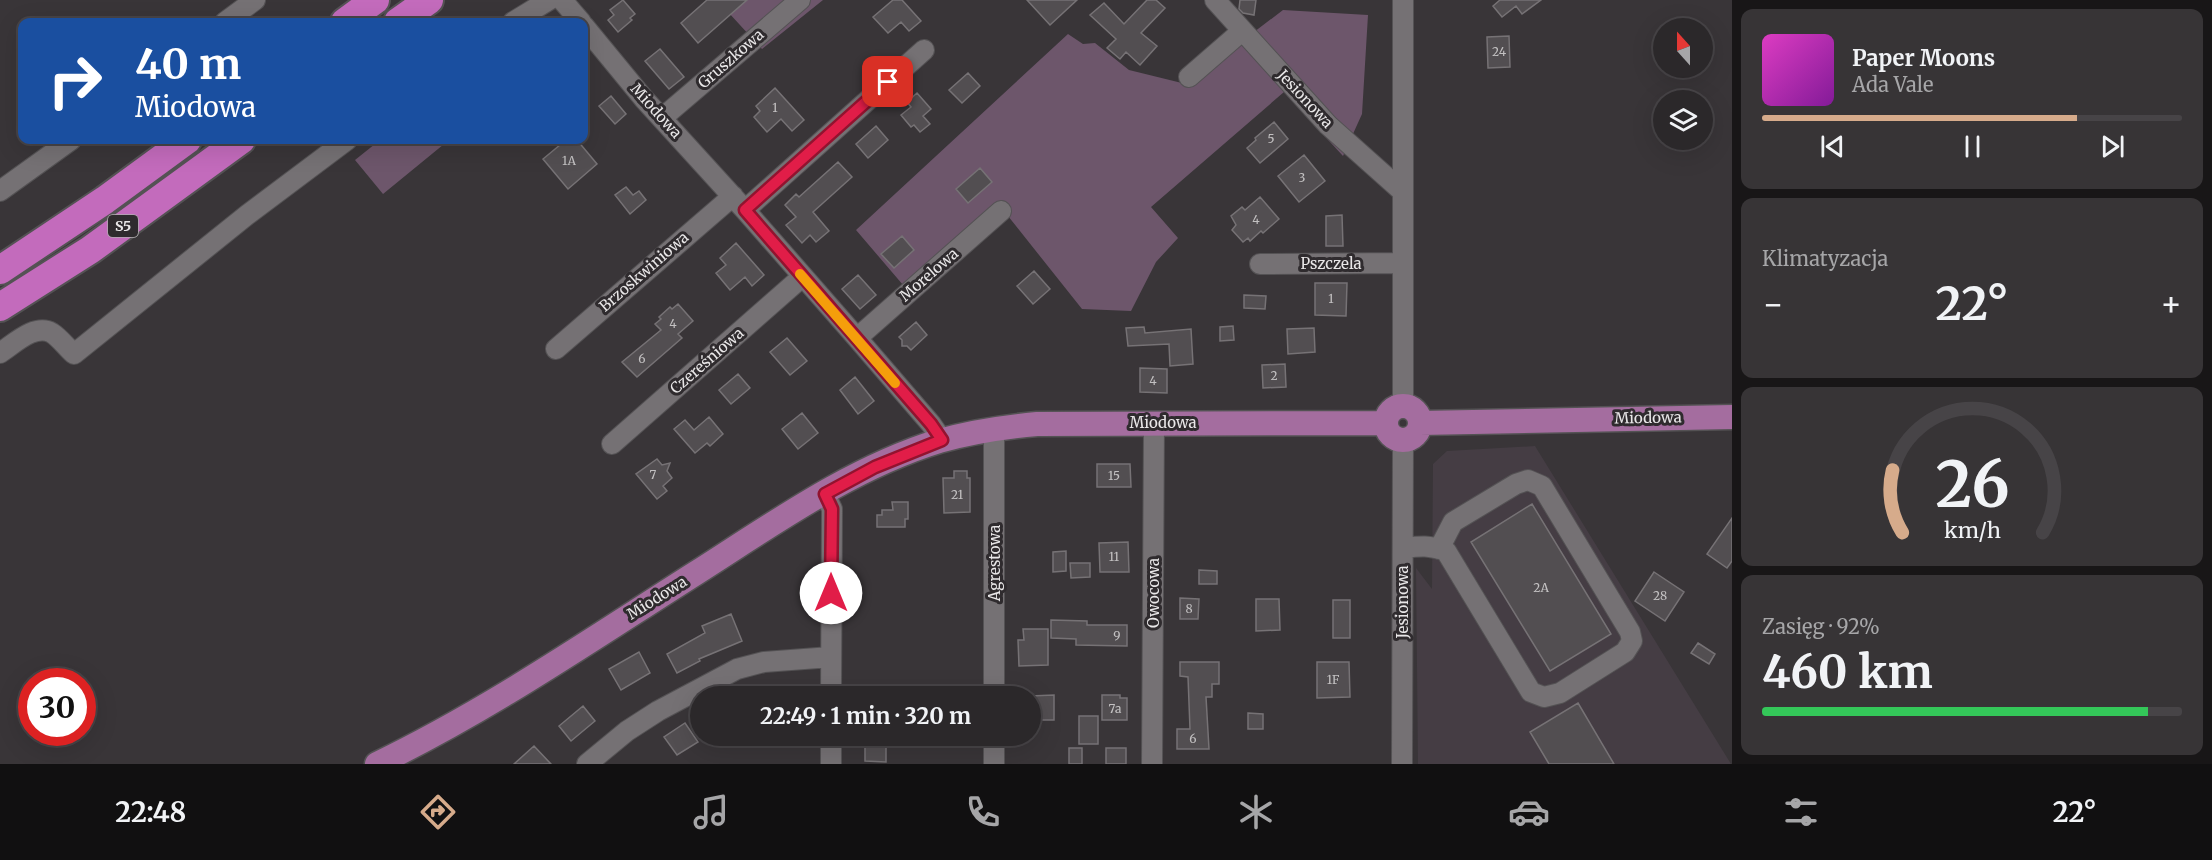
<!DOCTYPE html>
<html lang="pl">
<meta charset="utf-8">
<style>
:root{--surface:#2b282a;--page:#373436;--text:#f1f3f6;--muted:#a6a6a8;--line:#474447;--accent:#d6ab8b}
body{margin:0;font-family:Merriweather,serif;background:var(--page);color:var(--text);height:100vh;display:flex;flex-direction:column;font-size:22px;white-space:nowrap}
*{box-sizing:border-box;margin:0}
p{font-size:20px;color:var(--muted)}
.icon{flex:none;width:33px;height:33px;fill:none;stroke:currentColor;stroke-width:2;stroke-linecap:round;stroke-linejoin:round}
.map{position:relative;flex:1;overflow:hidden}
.sheet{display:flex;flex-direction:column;gap:9px;padding:9px;background:#181617;width:480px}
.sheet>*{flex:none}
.guide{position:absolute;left:18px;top:18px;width:570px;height:126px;border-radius:12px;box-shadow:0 6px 24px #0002,0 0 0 2px var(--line);background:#1a4fa0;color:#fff;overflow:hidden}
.needle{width:39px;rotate:339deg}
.buttons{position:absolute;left:1653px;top:18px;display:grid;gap:12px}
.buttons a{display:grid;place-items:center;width:60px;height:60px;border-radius:50%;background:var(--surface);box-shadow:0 6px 24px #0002,0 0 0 2px var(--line);font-size:30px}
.speed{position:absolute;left:18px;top:668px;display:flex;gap:12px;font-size:30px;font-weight:700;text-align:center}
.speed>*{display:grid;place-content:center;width:78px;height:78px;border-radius:50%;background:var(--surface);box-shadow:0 6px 24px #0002,0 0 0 2px var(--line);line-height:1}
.speed .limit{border:9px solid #d22;background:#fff;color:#111}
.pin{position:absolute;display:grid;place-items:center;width:51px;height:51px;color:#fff;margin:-26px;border-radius:12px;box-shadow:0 3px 9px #0006}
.me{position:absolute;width:66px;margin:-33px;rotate:0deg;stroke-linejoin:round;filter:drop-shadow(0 0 4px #0008)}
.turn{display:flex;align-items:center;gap:21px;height:126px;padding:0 18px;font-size:27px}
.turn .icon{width:78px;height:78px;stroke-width:2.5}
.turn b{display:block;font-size:42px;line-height:51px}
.big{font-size:45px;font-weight:700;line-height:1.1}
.sheet .widget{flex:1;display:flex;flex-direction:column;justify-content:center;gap:9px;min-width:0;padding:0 21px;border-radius:12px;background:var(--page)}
.sheet .dial{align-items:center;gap:0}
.dial svg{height:156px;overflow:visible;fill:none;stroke:var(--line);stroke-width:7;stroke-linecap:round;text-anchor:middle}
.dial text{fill:var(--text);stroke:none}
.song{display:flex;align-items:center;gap:18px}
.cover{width:72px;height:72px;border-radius:9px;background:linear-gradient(135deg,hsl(310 70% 55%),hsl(290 70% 35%))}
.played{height:6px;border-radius:3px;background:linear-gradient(90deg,var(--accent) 75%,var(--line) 75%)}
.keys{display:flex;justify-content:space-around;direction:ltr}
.heat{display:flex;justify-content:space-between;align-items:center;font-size:33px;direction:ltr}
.charge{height:9px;border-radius:4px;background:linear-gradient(90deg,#34c759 92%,var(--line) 0)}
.trip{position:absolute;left:690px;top:686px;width:351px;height:60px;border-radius:30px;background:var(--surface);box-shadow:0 6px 24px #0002,0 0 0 2px var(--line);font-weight:700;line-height:60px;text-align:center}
.tab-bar{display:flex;height:96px;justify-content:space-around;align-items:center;background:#111011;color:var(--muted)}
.tab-bar .icon{width:42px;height:42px}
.tab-bar .on{color:var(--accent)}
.tab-bar b{font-size:27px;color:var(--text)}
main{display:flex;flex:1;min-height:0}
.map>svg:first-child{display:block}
</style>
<main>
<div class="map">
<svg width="1732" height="764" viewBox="0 0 1732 764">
<rect width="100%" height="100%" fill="#393538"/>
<path fill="#453d44" d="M1535,446L1731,764H1418L1416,568L1432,589L1433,464L1447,451Z"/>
<path fill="#6d566b" d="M717,0H823L762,49Z
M1283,10L1368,15L1362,114L1343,156L1284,92L1151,207L1178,238L1156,262L1131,311L1082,309L1008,216L915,299L856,230L1068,34L1083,44L1095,43L1129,70L1190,85L1237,45Z
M380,140H449L383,194L355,160Z"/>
<path fill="#524e51" stroke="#767275" stroke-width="1.5" d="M623,0L635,14L630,18L632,20L618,32L608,20L614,15L610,10Z
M707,0H747L698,43L681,23Z
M893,0H902L921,21L909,31L901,22L888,33L873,17Z
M1027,0H1077L1050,25Z
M1147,0H1156L1165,8L1141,33L1157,46L1140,65L1126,52L1120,59L1107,48L1116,39L1090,15L1104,3L1124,24Z
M1240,0H1256L1254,15L1243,13L1239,9Z
M1500,0H1541L1522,14L1516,6L1502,17L1493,6Z
M1509,36L1510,67L1488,68L1487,37Z
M660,49L684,77L669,89L645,61Z
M968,73L980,86L962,103L949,90Z
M775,88L804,120L792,131L781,119L767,132L754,117L760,111L756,106Z
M917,93L931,109L923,116L930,124L920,132L914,125L911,127L901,115L911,107L907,102Z
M611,96L626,114L615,124L599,106Z
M1274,122L1288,139L1260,163L1247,148L1256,140L1255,138Z
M876,126L888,140L868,158L856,144Z
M566,140H577L597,164L568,189L543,159Z
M1304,155L1325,181L1299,202L1278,176Z
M838,162L852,177L813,212L829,231L816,242L810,235L802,243L786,225L796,217L785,205L796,194L799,197Z
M980,168L992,182L968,203L956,189Z
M626,187L633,195L639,191L646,200L630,214L615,195Z
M1260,197L1279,219L1263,233L1261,231L1250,241L1248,238L1243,242L1232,230L1236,225L1231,216L1242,207L1245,210Z
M1342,215L1343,246H1326V216Z
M902,236L914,250L894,268L881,254Z
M736,243L764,275L752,286L745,277L730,290L716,273L726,265L720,258Z
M1034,271L1050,289L1033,304L1017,286Z
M858,275L876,295L860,309L842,289Z
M1315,283H1347L1346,316L1315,315Z
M1244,295L1266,296L1265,309L1244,308Z
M678,304L693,321L678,334L682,338L637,377L622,362L661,330L655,324L661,319L659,317L670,307L672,309Z
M916,322L927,335L911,350L907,346H902V340L899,337Z
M1233,326L1234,340L1220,341V327Z
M1144,327L1145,333L1191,329L1193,364L1170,366L1169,344L1128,346L1126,328Z
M1314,328L1315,352L1288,354L1287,329Z
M787,338L807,361L790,375L770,352Z
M1285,364L1286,387L1263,388L1262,365Z
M1140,368L1167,369V393L1140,392Z
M738,374L750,388L731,404L719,390Z
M855,377L874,401L858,414L840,390Z
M802,413L818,433L798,449L782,429Z
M709,417L723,434L710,446L707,443L695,453L674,429L685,420L694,430Z
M657,459L662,465L670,463L667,471L672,478L663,486L667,491L657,499L636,474Z
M1097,464H1130L1131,487H1097Z
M954,471H967V478H970V512L944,513L943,478H954Z
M892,502H908V519H905V527H877V515H882V510H893Z
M1532,504L1611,634L1550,671L1471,542Z
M1732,518V561L1727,568L1707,554Z
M1128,542L1129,572H1100L1099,543Z
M1066,551V571L1053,572V552Z
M1070,563H1090V577L1071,578Z
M1199,570L1217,571V584H1199Z
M1654,572L1684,592L1665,621L1635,601Z
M1180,598L1199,599L1198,619H1180Z
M1256,599H1279L1280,630L1256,631Z
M1333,600H1350V638H1333Z
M731,614L742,641L699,659L700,661L677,673L667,654L705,633L702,626Z
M1051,620L1087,621V625H1127V646L1076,645V639L1051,638Z
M1023,629H1048V665L1019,666L1018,640H1024Z
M1698,643L1715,654L1709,664L1691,653Z
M639,652L650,673L621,690L609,669Z
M1180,662H1219V684H1212V697H1206L1209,749H1177V729H1190L1188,677L1180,676Z
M1317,662H1349L1350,697L1317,698Z
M1054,695V720H1030V696Z
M1102,695H1120V698H1127V720H1102Z
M1578,703L1614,764H1549L1530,732Z
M583,706L595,721L571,741L559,726Z
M1248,713L1263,714V729H1248Z
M1079,716H1098V744H1079Z
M685,723L698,742L677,755L664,737Z
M865,737H886V762L865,761Z
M534,746L551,764H514Z
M1069,748H1082V764H1069Z
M1106,748H1126V764H1106Z"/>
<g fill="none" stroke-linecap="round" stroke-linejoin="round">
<g stroke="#545254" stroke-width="22">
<path id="minor" d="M562,0L581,22
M1215,0L1328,125L1402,191
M225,22L255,0
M513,22L549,0
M584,26L644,99L745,210L857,338L931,424L942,440
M1189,77L1242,31
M662,118L800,0
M0,191L71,140
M745,210L924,50
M1260,264L1402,263
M857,338L1001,211
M556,349L733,196
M0,353C14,344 35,323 52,333C60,338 67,348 74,354L247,215L347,140
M1403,405V0
M612,444L802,277
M825,494L832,509L831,696
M1403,548C1421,546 1428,545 1446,551L1531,692L1544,697L1560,693L1625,652L1632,641L1630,632L1542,486L1528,480L1516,484L1453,522L1439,549
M994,696V429
M587,764L627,731L658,711L737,669L764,662L831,657
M831,764V735
M994,764V735
M1152,764L1154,423
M1402,764L1403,440"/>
</g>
<g stroke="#545254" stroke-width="27">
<path id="major" d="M1386 423a17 17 0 1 1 34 0a17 17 0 1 1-34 0Z
M1420,423L1732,417
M377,764C489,710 592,639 696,573C773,524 851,468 939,441C971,432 1004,427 1037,424L1386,423"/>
</g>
<g stroke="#545254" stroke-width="32">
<path id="highway" d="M345,22L375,0
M398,22L429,0
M0,270L105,200L187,140
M0,307L90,250L241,140"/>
</g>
<use href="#minor" stroke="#757174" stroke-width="20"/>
<use href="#major" stroke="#a46d9f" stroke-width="24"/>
<use href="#highway" stroke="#c36bbc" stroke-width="28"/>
</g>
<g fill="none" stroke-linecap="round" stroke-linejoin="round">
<g stroke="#92132f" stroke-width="15">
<path id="route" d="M831,593L832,509L825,494L875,467L942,440L931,424L745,210L888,82"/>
</g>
<use href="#route" stroke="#e11d48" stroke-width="10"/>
<path stroke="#f59e0b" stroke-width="10" d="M800,274L895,383"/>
</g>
<g text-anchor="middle" stroke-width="6" stroke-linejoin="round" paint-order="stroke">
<g font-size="12" fill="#c3c1c2">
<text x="1499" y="56">24</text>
<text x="775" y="112">1</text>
<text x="1271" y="143">5</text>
<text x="569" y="165">1A</text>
<text x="1302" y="182">3</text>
<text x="1256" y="224">4</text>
<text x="1331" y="303">1</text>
<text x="673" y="328">4</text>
<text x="642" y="363">6</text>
<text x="1274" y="380">2</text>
<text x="1153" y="385">4</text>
<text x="653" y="479">7</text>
<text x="1114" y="480">15</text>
<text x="957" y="499">21</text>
<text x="1114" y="561">11</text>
<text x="1541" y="592">2A</text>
<text x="1660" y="600">28</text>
<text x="1189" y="613">8</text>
<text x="1117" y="640">9</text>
<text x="1333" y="684">1F</text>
<text x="1115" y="713">7a</text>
<text x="1193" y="743">6</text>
</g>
<rect fill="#2f2b2e" stroke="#b1afb0" stroke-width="1.5" x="108" y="215" width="30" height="22" rx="4.5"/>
<g font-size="14" font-weight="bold" fill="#e9e7e8">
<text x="123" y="231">S5</text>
</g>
<g font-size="15" fill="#e9e7e8" stroke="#2f2b2e">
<text transform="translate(731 59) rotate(-41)" y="5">Gruszkowa</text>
<text transform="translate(1305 99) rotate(47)" y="5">Jesionowa</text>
<text transform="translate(656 111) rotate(48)" y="5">Miodowa</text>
<text x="1331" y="269">Pszczela</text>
<text transform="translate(644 272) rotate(-41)" y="5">Brzoskwiniowa</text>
<text transform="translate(929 275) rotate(-41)" y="5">Morelowa</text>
<text transform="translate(707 361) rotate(-41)" y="5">Czereśniowa</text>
<text transform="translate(1648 418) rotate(-1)" y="5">Miodowa</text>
<text x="1163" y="428">Miodowa</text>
<text transform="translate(995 563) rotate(-90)" y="5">Agrestowa</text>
<text transform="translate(1154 593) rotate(-90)" y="5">Owocowa</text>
<text transform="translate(657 598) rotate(-32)" y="5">Miodowa</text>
<text transform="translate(1403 602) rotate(-90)" y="5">Jesionowa</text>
</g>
</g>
</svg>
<div class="buttons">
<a><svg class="needle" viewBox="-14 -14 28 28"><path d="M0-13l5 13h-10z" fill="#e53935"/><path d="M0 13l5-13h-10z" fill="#a6a6a8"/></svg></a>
<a><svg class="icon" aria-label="layers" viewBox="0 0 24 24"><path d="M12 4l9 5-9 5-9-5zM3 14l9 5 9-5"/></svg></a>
</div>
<div class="speed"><div class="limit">30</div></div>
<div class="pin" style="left:888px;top:82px;background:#d93025"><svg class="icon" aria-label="arrive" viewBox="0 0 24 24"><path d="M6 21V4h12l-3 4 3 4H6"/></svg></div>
<svg class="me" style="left:831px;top:593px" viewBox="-20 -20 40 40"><circle r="19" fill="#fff"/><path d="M0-13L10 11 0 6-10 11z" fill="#e11d48"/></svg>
<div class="trip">22:49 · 1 min · 320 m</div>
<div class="guide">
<div class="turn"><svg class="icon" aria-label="right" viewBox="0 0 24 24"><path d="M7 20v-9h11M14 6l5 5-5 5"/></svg><div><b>40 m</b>Miodowa</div></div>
</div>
</div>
<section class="sheet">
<div class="widget">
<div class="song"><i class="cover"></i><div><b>Paper Moons</b><p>Ada Vale</p></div></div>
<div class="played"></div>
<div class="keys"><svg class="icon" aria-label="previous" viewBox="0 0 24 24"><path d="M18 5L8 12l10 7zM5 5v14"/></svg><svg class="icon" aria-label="pause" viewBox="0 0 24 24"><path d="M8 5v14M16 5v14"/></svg><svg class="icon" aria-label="next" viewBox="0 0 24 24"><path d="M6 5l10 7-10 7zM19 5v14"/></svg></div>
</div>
<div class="widget"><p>Klimatyzacja</p>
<div class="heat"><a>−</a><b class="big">22°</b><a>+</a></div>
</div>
<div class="widget dial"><svg viewBox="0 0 100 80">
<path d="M14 69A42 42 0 1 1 86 69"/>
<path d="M14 69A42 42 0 0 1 9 37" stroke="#d6ab8b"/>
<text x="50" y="56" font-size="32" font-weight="700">26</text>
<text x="50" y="72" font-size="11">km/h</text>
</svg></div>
<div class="widget"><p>Zasięg · 92%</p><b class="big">460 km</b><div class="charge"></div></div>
</section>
</main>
<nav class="tab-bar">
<b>22:48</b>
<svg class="icon on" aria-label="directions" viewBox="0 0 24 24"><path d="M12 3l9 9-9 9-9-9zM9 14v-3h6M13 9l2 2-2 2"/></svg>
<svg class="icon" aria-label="music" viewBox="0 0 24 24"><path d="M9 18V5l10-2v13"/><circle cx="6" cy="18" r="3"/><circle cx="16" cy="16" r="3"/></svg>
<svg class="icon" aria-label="phone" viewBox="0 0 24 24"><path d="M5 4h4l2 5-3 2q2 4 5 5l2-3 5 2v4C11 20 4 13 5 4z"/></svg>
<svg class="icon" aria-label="climate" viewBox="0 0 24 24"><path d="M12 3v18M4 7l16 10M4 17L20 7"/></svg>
<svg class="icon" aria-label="car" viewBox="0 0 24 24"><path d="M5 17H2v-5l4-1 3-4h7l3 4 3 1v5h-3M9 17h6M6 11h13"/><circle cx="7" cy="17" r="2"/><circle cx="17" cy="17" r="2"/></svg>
<svg class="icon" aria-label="filters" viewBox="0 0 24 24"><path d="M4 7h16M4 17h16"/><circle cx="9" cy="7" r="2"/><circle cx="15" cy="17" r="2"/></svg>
<b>22°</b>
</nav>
